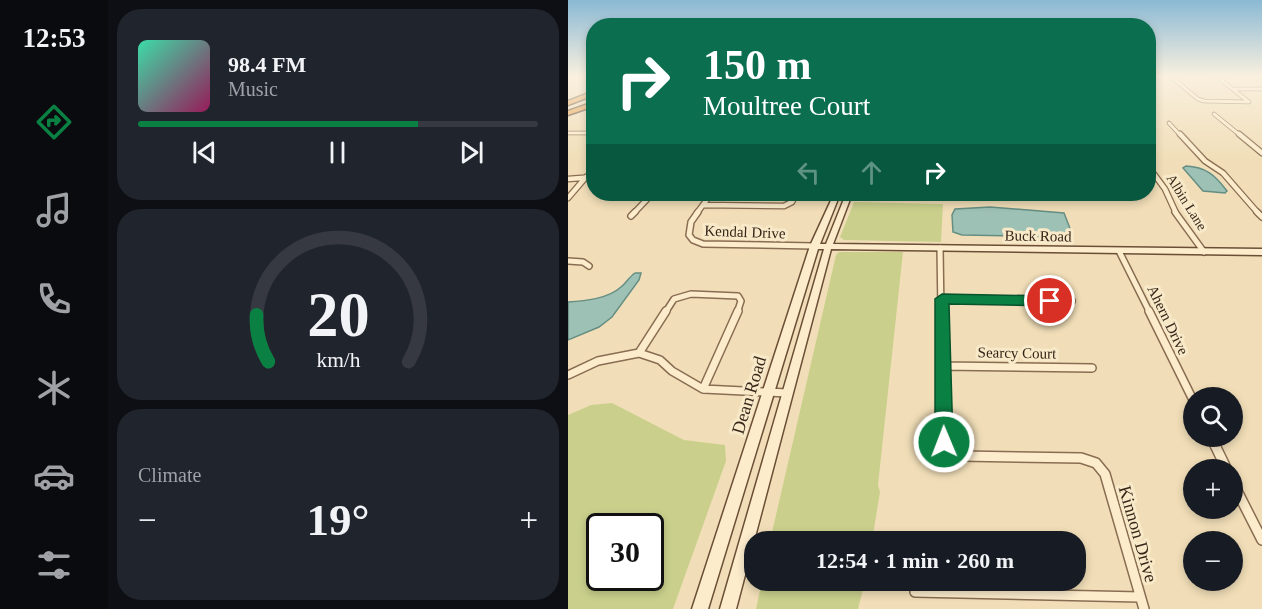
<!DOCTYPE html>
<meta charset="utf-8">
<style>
:root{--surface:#171b24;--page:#20242c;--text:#f1f3f6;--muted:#9ea1a6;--line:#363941;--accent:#0b8043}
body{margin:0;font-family:"Times New Roman",serif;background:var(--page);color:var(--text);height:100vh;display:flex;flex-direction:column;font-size:22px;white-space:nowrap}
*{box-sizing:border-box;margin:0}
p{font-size:20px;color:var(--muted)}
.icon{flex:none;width:33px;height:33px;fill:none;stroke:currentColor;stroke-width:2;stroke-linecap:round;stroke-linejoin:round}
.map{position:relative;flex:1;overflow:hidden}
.panel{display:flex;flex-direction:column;gap:9px;padding:9px;background:#0d0f14;width:460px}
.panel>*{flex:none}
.guide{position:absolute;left:18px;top:18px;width:570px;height:183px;border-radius:24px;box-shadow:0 3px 9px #0003;background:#0b6e4f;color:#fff;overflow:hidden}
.controls{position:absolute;left:615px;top:387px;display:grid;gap:12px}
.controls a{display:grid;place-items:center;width:60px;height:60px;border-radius:50%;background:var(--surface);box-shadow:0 3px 9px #0003;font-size:30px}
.speed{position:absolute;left:18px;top:513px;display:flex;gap:12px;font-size:30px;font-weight:700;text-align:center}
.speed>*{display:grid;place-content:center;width:78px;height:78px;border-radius:50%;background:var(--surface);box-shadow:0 3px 9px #0003;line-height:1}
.speed .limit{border:3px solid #111;border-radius:9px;background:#fff;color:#111}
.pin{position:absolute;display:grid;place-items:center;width:51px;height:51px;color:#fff;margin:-26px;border:3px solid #fff;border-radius:50%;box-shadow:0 2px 6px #0007}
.me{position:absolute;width:66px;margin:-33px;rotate:359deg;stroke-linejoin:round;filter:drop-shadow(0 0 4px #0008)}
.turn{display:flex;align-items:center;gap:21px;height:126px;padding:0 18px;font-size:27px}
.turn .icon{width:78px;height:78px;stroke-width:2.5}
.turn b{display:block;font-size:42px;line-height:51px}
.lanes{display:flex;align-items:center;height:57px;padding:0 18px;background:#0003;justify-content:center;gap:30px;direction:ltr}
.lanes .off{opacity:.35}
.big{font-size:45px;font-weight:700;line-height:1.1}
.panel .card{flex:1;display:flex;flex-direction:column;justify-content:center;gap:9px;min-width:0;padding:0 21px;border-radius:24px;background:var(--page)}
.panel .dial{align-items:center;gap:0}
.dial svg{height:156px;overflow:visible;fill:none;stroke:var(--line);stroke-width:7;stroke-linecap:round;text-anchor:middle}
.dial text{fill:var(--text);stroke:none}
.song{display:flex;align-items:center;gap:18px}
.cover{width:72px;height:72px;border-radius:9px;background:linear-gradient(135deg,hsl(160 70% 55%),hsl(330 70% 35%))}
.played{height:6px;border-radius:3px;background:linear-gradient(90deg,var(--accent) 70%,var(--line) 70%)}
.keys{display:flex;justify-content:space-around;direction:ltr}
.heat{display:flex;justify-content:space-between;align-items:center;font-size:33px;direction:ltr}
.trip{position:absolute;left:176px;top:531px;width:342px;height:60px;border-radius:24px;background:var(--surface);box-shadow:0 3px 9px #0003;font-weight:700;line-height:60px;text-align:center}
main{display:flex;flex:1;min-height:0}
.menu{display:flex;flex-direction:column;width:108px;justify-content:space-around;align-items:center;background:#090b0e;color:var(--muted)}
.menu .icon{width:42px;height:42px}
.menu .active{color:var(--accent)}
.menu b{font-size:27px;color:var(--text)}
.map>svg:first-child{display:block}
</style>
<main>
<nav class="menu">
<b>12:53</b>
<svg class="icon active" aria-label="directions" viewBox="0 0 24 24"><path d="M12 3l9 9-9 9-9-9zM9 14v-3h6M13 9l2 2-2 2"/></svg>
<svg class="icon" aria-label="music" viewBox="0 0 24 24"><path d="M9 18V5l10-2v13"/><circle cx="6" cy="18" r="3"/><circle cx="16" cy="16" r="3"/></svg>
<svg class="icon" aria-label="phone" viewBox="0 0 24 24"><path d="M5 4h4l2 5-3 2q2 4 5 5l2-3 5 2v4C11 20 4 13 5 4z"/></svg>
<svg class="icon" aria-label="climate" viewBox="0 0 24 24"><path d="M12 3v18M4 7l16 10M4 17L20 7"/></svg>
<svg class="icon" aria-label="car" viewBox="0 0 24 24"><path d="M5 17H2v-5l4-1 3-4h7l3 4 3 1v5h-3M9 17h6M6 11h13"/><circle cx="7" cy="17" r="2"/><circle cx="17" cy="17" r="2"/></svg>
<svg class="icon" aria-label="filters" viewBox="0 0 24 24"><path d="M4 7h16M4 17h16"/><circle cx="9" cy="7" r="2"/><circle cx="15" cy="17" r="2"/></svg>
</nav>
<section class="panel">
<div class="card">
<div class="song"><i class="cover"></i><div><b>98.4 FM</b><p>Music</p></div></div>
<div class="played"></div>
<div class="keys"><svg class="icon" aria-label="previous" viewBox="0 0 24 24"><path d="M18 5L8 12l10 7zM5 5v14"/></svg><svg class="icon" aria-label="pause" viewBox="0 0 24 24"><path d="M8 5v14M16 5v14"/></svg><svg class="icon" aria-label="next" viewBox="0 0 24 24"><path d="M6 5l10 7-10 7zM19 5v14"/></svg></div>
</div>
<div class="card dial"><svg viewBox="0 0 100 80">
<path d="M14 69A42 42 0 1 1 86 69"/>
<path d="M14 69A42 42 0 0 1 8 45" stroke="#0b8043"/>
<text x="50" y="56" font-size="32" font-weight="700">20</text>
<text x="50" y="72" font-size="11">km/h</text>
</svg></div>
<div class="card"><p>Climate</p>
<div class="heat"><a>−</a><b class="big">19°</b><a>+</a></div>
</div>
</section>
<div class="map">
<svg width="694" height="609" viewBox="0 0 694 609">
<rect width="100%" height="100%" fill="#f1deb8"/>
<path fill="#cad08c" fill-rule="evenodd" d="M286,202L375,204L373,242L276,240L272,237Z
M271,252H335L310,485L312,492L304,541H202L268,255Z
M44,403L116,440L157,445L158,461L105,609H0V415L23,405ZM82,526V578H32V526Z
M194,581V580L297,581L290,609H188Z"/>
<path fill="#9ec1b5" stroke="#658e83" stroke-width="1.5" d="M618,166C638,167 647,175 659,191L657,193L635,191L615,168Z
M422,207L496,213L503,231L502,237L394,235L385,232L384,215L387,209Z
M67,273H73L71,280L44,317L31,327L0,340V302C16,301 40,299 53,287C58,283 61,277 67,273Z"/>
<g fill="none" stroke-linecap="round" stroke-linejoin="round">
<g stroke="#896d52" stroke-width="4.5">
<path id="street-far4" d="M602,76L630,99L636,101L681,102L648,76
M667,89H694
M646,114L673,136
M601,123L613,136
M0,133H24"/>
</g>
<g stroke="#896d52" stroke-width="7">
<path id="street-far3" d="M612,134L637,161L655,173L690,213
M671,134L694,153
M580,166L597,189L608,213
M0,179L26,177
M0,198L18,177
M135,205L216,206L224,202L228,194
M66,213L84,194
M129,213L143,194"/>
</g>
<g stroke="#896d52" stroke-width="8">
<path id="street-far2" d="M130,212L123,222L121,235L125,240L135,244L246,246
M607,212L636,252
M689,212L694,217
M63,216L67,212
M372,248L373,313
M551,251L582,313
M0,261L15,262L21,266
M374,299L504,301
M97,313L106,299L123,294L170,296L173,301L169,313"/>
</g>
<g stroke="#896d52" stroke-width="10">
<path id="street-far1" d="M373,311L376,442
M581,311L626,402
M71,353L98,311
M375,366L524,368
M0,375L30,361L71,353L92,360L104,371L135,389L219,393
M135,389L170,311
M643,436L646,442"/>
</g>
<g stroke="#896d52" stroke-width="12">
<path id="street" d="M376,441L380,451L393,456L513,458L528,463L537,474L576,609
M645,441L659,470
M664,481L694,540
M347,592L572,597"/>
</g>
<g stroke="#6a4e36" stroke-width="3">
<path id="secondary" d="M266,194H272L252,244H258L278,194H284L265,244L694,249V255L263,249L168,609H152L256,249H250L140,609H124L242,246Z"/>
</g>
<g stroke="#553b27" stroke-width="3">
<path id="highway" d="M26,91V95L0,105V101Z
M26,102V106L0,115V111Z"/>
</g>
<use href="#street-far4" stroke="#fceccc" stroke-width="3"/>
<use href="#street-far3" stroke="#fceccc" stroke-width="4.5"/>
<use href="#street-far2" stroke="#fceccc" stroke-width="5"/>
<use href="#street-far1" stroke="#fceccc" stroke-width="7"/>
<use href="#street" stroke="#fceccc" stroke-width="9"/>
<use href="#secondary" fill="#fceccc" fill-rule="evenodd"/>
<use href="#highway" fill="#eb9a3e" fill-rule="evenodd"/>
</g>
<linearGradient id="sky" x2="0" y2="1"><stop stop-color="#8ab9d4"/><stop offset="0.47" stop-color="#f9f0df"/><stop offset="1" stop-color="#f9f0df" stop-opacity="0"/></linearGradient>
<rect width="694" height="161" fill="url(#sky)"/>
<path fill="#0b8043" stroke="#07532c" stroke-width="1.5" d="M374,294L482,296L489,301L482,306L381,304L385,442L382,448L376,450L370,448L367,442V299Z"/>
<g text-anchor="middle" stroke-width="6" stroke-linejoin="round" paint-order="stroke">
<g font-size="14" fill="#362619" stroke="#f8e9c8">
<text transform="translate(619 202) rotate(58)" y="5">Albin Lane</text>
</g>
<g font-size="15" fill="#362619" stroke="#f8e9c8">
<text transform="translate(177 232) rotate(2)" y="5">Kendal Drive</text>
<text transform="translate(470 236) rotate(1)" y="5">Buck Road</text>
<text transform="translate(600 320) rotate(64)" y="5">Ahern Drive</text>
<text transform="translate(449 353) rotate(1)" y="5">Searcy Court</text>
</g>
<g font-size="18" fill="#362619" stroke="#f8e9c8">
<text transform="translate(181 395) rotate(-73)" y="6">Dean Road</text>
<text transform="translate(570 534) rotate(74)" y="6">Kinnon Drive</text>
</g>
</g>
</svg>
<div class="controls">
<a><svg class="icon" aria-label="search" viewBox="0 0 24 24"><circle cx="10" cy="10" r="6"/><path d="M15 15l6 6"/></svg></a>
<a>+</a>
<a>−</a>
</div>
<div class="speed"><div class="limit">30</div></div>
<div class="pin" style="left:482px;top:301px;background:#d93025"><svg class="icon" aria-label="arrive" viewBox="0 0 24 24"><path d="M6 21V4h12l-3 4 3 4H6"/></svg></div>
<svg class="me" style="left:376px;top:442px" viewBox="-20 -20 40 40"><circle r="17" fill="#0b8043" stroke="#fff" stroke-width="3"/><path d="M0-11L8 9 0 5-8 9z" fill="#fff"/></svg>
<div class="trip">12:54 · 1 min · 260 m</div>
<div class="guide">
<div class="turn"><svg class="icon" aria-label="right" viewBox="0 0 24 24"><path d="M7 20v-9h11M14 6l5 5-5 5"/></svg><div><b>150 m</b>Moultree Court</div></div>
<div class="lanes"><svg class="icon off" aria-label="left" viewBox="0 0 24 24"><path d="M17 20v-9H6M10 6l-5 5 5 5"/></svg><svg class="icon off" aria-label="ahead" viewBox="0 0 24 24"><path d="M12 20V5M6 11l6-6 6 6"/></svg><svg class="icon" aria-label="right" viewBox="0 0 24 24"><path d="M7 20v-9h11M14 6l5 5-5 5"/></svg></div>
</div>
</div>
</main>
